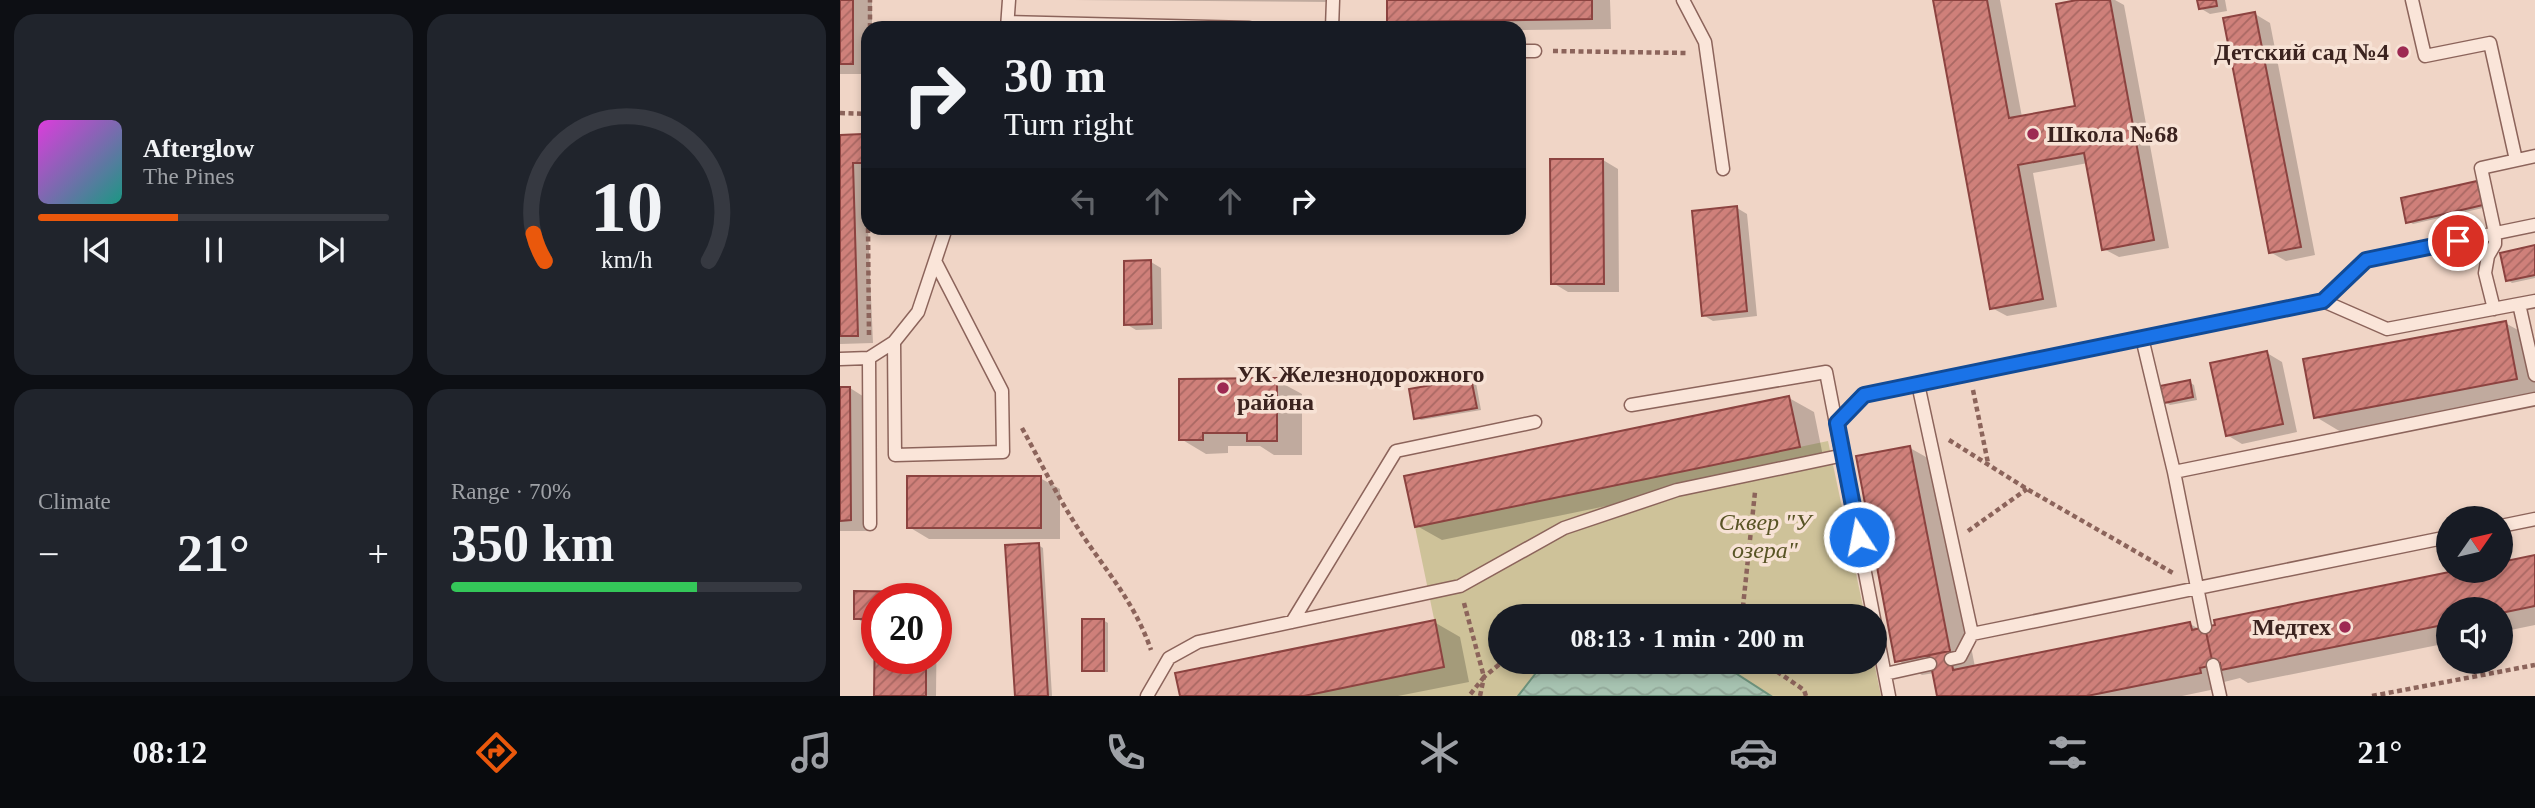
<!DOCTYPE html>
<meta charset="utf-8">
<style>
:root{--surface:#171b24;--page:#20242c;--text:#f1f3f6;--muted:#9ea1a6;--line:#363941;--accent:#ea580c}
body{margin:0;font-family:Georgia,serif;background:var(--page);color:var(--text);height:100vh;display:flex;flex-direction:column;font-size:26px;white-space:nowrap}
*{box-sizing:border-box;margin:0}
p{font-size:23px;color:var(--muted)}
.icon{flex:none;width:38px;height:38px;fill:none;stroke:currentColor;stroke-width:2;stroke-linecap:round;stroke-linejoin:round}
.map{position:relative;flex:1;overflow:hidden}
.details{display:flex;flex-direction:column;gap:14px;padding:14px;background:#0d0f14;width:840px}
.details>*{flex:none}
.guide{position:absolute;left:21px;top:21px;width:665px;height:214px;border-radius:21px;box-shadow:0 4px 10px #0003;background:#171b24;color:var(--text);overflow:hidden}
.needle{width:46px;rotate:56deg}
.buttons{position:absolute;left:1596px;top:506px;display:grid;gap:14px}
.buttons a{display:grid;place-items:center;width:77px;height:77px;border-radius:50%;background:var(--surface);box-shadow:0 4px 10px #0003;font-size:35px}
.speed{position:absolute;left:21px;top:583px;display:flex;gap:14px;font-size:35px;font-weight:700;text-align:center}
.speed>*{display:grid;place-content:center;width:91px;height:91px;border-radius:50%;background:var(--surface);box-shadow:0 4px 10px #0003;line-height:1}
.speed .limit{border:10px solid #d22;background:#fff;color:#111}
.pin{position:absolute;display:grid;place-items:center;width:60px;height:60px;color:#fff;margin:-30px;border:4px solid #fff;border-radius:50%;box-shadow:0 2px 7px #0007}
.me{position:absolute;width:77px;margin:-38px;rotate:349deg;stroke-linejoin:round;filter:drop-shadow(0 0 5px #0008)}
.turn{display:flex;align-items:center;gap:24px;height:147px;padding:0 28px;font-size:32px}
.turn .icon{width:91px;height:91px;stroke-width:2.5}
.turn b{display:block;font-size:49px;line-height:60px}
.lanes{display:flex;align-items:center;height:66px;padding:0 28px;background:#0003;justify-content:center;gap:35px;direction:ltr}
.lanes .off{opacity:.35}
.big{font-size:52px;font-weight:800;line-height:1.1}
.details .tile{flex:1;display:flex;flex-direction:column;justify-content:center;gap:10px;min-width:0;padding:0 24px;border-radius:21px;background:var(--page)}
.details .dial{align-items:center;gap:0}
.dial svg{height:182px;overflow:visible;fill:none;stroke:var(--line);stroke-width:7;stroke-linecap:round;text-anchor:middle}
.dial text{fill:var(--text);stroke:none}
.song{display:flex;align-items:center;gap:21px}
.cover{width:84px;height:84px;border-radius:10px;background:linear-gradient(135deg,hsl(300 70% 55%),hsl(170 70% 35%))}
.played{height:7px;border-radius:4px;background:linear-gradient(90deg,var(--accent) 40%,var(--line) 40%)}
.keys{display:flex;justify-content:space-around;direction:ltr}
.heat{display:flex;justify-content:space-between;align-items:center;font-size:38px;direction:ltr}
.charge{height:10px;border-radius:5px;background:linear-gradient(90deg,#34c759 70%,var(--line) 0)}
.details .tiles{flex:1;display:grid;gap:14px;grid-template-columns:repeat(2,1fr)}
.trip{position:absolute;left:648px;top:604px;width:399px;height:70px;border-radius:35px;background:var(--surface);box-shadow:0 4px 10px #0003;font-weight:800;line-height:70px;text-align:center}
.tabs{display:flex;height:112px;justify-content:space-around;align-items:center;background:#090b0e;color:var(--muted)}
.tabs .icon{width:49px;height:49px}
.tabs .selected{color:var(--accent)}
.tabs b{font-size:32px;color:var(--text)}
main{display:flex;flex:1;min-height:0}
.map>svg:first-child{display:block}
</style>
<main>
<section class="details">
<div class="tiles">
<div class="tile">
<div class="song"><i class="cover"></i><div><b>Afterglow</b><p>The Pines</p></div></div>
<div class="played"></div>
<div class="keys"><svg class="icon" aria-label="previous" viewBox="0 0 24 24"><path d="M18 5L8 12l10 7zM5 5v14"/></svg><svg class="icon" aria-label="pause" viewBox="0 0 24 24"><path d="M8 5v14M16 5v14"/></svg><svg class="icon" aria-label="next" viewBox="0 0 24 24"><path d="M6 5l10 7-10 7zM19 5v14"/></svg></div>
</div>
<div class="tile dial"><svg viewBox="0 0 100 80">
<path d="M14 69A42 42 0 1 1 86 69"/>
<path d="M14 69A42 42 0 0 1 9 57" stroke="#ea580c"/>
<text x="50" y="56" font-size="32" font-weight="700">10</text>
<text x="50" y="72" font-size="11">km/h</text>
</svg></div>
<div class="tile"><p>Climate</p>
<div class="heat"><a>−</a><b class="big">21°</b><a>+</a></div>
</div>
<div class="tile"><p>Range · 70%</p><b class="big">350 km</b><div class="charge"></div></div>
</div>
</section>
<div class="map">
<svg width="1695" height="696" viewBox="0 0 1695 696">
<defs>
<pattern id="water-waves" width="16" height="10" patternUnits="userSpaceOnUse" patternTransform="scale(1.75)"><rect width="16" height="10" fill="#a7c3b1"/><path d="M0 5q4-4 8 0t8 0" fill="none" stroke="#91a798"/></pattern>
<pattern id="building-hatch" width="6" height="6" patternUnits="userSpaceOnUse" patternTransform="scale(1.75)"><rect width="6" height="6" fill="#cf807a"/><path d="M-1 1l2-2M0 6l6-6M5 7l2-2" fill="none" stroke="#a96863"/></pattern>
</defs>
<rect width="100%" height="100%" fill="#f0d5c6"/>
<path fill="#cec299" d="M988,441L1025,616H660V662H1034L1041,696H464L604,667L575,527Z"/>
<path fill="url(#water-waves)" stroke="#6d927c" stroke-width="2" d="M713,662H873L889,669L931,696H678L696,673Z"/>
<path fill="#0003" d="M0,0H32V28H28V74H0Z
M234,0H494V2Z
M549,0H770L771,29L679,30V28H561L549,21Z
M1095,0H1160L1182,117L1237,107L1247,0H1275L1284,5L1329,248L1279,257L1264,249L1248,163L1193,173L1217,307L1167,316L1152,308Z
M1359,0H1385L1387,11L1370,14L1360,8Z
M1415,14L1430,23L1475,255L1446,261L1430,252Z
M0,136H21L28,140V228L33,343L0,344Z
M763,160L778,169L779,292H728L713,283Z
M1637,183L1642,186L1647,207L1573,224L1568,221Z
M897,208L907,214L917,316L873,321L863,315Z
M1695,247V278L1672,283L1668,280L1662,254Z
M311,262L321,268L322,329L296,330L286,324L285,263Z
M1665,323L1691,337L1695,359V394L1501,432L1476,417Z
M1427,353L1442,362L1457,432L1402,444L1387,435Z
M436,380L462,394V455H434L420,446H388V453L366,454L341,439Z
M631,380L636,383L641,410L581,420L576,417Z
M1349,382L1354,385L1357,400L1330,405L1325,402Z
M10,388L29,400L30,531H0V389Z
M949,398L974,412L984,461L602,540L577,526Z
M1070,448L1095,462L1135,667L1350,624L1361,630L1661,570V564L1695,557V625L1661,632V609H1608V643L1408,683L1400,678L1384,682L1385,687L1342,696H1099L1094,673L1082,675L1057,660Z
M200,478L220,489V539H89L69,527Z
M198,545L203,548L212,696H177Z
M16,593L87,594L95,598H37V624H26L16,618Z
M96,599L97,600L96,696H36L37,658H96Z
M263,620L268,623V672H249L244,670Z
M594,622L620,637L629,682L558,696H342Z"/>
<path fill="url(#building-hatch)" stroke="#8c4340" stroke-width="2" d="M0,0H13V64H0Z
M547,0H752V19L547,22Z
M1093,0H1147L1169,118L1235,106L1216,4L1237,0H1270L1314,240L1262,250L1244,153L1178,165L1203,299L1150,309Z
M1357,0H1376L1377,6L1359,9Z
M1415,12L1461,247L1429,253L1383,18Z
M22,134L23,163H13L18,336H0V135Z
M710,159H763L764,284H711Z
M1637,181L1643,205L1566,223L1561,198Z
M897,206L907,311L862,316L852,211Z
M1695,245V275L1666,281L1660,253Z
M311,260L312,324L284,325V261Z
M1666,321L1677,379L1474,418L1463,359Z
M1427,351L1443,424L1386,436L1370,363Z
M437,378V441H407V433H363V440H339V379Z
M631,378L637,408L574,419L569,389Z
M1350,380L1353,397L1324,403L1320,386Z
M0,387H10L11,520L0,521Z
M949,396L960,447L575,527L564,476Z
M1070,446L1110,651L1055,662L1016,456Z
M67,476H201V528H67Z
M199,543L208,696H175L165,545Z
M1695,555V606L1661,613V609H1608V624L1381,670L1380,663L1373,665L1365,627L1375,625L1374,620L1619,570H1661V562Z
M14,591L87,592V598H37V658H86V696H34L35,619H14Z
M242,619H264V671H242Z
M595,620L604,667L464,696H340L335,673Z
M1350,622L1352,630L1365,627L1373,665L1360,668L1361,673L1247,696H1097L1089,655L1110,651L1113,670Z"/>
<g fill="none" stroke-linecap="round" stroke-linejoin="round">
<g stroke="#8c645b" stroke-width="15">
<path id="service" d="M843,0L865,42L883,169
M1572,0L1585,56L1650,43L1676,160
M169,22L409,28
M167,28L169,0
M492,28L493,0
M679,51H695
M1483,301L1547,329L1679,304
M1695,301L1679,304L1695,375
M1654,309L1645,273L1648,256L1655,244V233L1641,168L1695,156
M1302,338L1334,472L1365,627
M54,342L55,455L163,452L162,391L95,261
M29,358L30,524
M0,359L29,358L54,342L78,312L106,228
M1078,384L1132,634
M791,405L986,372L1049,696
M997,423L1024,395L1483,301L1526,260L1695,225
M1334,472L1695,399
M1661,526L1695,519
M452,622L556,451L695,422
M1111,659L1120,657L1132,634L1608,537
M1373,665L1380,696
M1045,674L1090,664
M307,696L329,658L358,642L620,586L724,528L837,490L1004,455"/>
</g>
<path stroke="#8c645b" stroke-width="4.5" stroke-dasharray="5 3.5" stroke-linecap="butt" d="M30,28V0
M713,51L848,53
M28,99V210
M0,113L28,114
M28,228L29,337
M1133,390L1148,463
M182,428C199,459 215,492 234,522C262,567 293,598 311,650
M1109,440L1187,489L1333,573
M1128,531L1187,489
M624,603L644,677L629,696
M902,616L915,492
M923,662L964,690L966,696
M640,696L644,677L662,662
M1532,696L1695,665"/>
<use href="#service" stroke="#fae5d9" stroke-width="12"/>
</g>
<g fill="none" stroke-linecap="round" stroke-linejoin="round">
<g stroke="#114b97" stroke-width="18">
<path id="route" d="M1019,537L997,423L1024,395L1483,301L1526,260L1618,241"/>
</g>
<use href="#route" stroke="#1a73e8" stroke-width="12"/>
</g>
<g fill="#9d2952" stroke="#f7e2d5" stroke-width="2.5">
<circle cx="1563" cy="52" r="7"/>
<circle cx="1193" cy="134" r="7"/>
<circle cx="383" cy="388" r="7"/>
<circle cx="1505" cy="627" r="7"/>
</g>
<g text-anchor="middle" stroke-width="7" stroke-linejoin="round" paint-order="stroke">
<g font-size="24" font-weight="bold" fill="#3b231f" stroke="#f7e2d5" text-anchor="end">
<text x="1549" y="60">Детский сад №4</text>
<text x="1207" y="142" text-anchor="start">Школа №68</text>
<text x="397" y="382" text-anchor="start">УК Железнодорожного<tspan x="397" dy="28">района</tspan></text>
<text x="1491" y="635">Медтех</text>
</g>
<g font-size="24" font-style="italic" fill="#585425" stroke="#f7e2d5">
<text x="925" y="530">Сквер "У<tspan x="925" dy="28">озера"</tspan></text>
</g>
</g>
</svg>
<div class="buttons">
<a><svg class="needle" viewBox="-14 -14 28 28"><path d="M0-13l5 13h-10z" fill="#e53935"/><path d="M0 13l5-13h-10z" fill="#9ea1a6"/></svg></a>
<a><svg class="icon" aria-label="sound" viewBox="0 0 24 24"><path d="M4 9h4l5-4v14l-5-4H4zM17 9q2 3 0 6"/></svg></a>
</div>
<div class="speed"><div class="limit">20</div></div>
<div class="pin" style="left:1618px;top:241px;background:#d93025"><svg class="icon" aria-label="arrive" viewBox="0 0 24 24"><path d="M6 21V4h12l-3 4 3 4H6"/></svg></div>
<svg class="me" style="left:1019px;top:537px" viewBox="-20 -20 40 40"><circle r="17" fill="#1a73e8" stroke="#fff" stroke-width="3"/><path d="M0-11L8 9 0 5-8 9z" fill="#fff"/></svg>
<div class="trip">08:13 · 1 min · 200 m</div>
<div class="guide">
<div class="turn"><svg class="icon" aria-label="right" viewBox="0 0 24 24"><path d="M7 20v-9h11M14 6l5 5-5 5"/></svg><div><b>30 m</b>Turn right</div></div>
<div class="lanes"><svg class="icon off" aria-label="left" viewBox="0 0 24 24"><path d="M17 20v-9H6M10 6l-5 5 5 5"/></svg><svg class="icon off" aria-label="ahead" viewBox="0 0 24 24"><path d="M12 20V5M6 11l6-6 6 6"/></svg><svg class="icon off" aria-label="ahead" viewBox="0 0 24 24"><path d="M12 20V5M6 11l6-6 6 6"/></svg><svg class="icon" aria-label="right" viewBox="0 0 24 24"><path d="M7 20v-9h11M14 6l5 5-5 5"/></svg></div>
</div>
</div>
</main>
<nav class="tabs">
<b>08:12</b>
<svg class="icon selected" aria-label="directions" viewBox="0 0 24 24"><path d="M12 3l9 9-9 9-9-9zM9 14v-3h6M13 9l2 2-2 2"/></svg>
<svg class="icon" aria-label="music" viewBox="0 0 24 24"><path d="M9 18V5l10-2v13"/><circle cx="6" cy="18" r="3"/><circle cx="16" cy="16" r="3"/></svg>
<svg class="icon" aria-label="phone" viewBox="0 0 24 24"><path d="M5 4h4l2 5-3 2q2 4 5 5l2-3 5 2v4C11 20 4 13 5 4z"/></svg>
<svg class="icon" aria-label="climate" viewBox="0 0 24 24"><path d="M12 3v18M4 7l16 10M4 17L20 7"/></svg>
<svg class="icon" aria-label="car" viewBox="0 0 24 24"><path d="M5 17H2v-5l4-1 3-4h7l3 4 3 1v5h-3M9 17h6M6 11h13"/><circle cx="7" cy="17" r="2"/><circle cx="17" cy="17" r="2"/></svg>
<svg class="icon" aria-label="filters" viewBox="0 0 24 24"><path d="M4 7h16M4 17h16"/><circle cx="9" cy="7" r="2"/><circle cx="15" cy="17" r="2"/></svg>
<b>21°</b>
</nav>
